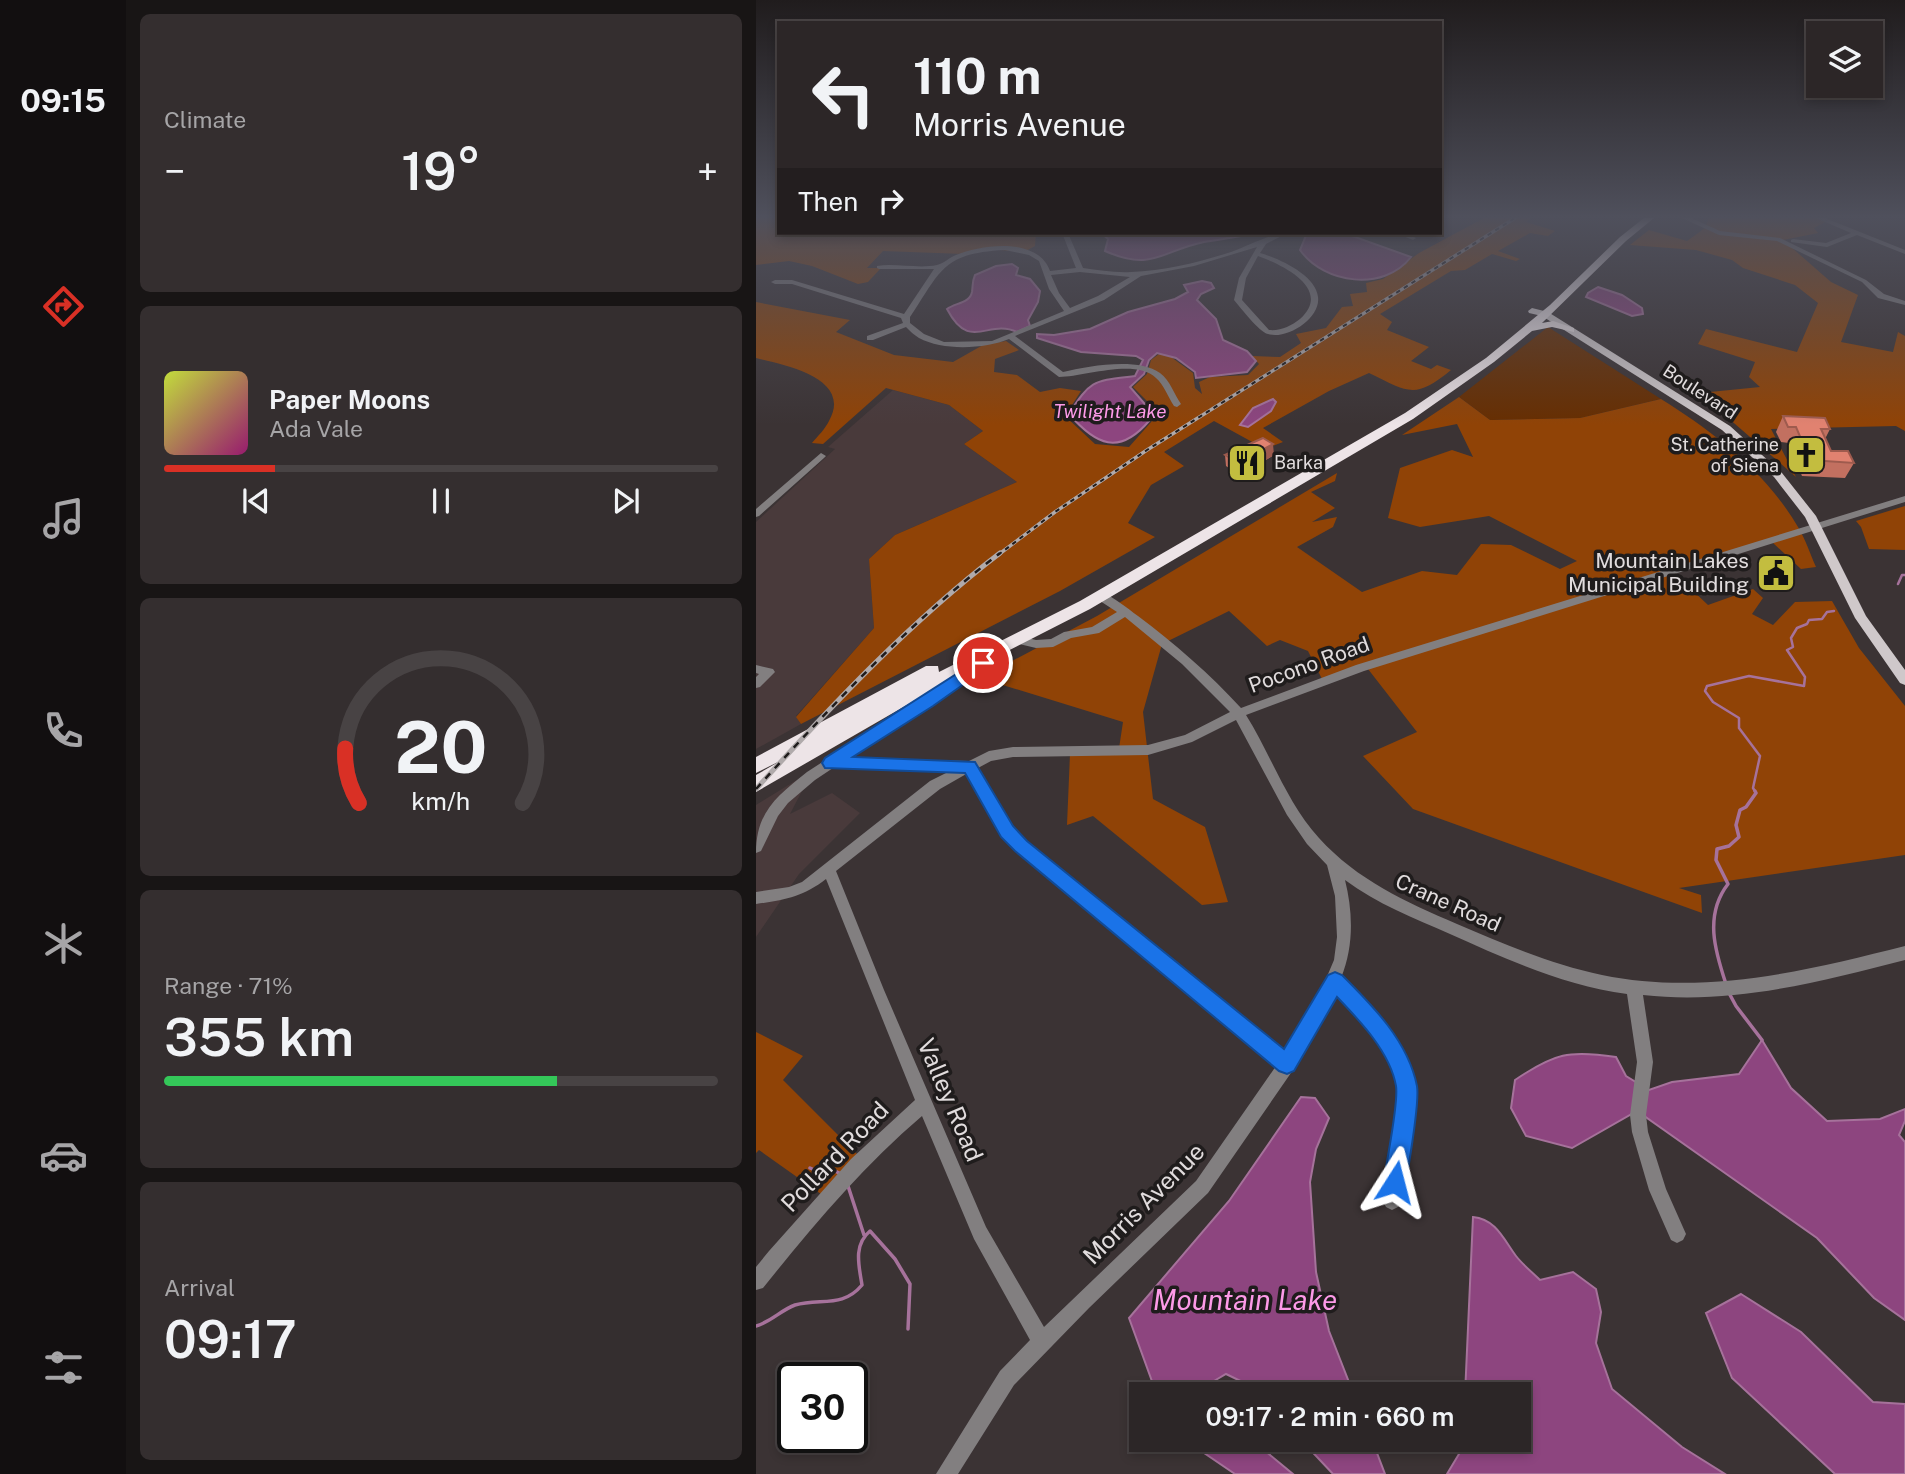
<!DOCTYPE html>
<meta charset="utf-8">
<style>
:root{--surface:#2c2627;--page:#342e2f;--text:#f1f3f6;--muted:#a6a5a7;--line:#484344;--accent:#d93025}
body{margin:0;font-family:"Public Sans",sans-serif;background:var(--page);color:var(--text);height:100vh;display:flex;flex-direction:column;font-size:26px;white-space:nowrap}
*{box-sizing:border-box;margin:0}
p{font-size:23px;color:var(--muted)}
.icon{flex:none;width:38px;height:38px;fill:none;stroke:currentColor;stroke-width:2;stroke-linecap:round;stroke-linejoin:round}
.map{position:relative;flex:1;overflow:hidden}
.drawer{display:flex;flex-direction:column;gap:14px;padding:14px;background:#181515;width:630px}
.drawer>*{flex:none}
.hud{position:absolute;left:21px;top:21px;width:665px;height:214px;border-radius:0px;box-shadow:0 4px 10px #0003,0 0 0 2px var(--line);background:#2c2627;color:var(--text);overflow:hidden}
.buttons{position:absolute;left:1050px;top:21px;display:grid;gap:14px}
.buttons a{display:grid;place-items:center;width:77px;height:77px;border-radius:0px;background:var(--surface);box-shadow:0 4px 10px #0003,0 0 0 2px var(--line);font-size:35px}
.speed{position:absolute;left:21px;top:1362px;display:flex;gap:14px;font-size:35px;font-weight:700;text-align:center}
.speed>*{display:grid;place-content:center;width:91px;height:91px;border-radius:50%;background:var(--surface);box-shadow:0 4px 10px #0003,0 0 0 2px var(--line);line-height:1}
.speed .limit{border:4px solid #111;border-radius:10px;background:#fff;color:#111}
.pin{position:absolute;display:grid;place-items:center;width:60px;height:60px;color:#fff;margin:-30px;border:4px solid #fff;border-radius:50%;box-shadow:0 2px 7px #0007}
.me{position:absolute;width:77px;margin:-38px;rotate:9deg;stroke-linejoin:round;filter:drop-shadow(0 0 5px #0008)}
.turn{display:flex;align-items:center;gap:24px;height:147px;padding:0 21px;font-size:32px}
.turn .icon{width:91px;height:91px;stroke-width:2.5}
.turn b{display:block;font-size:49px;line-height:60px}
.then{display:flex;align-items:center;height:66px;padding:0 21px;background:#0003;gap:14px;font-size:26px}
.big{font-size:52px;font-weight:600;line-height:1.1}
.drawer .widget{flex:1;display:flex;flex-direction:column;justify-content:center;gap:10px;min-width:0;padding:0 24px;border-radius:10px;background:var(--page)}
.drawer .dial{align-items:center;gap:0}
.dial svg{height:182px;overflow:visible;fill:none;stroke:var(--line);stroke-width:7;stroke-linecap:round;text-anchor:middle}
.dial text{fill:var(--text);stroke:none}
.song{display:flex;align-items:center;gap:21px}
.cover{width:84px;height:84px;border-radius:10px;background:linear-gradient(135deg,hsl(70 70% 55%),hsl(320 70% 35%))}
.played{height:7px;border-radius:4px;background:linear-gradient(90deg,var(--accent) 20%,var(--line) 20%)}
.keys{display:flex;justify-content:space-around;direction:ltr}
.heat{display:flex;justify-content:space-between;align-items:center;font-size:38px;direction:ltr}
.charge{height:10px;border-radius:5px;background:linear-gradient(90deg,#34c759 71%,var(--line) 0)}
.trip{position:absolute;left:373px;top:1382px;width:402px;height:70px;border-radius:0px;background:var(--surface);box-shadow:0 4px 10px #0003,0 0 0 2px var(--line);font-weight:600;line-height:70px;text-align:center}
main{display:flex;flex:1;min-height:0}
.tabs{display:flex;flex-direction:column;width:126px;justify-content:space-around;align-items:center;background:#120f10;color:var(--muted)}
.tabs .icon{width:49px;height:49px}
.tabs .active{color:var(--accent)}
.tabs b{font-size:32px;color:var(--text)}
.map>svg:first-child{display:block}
</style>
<main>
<nav class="tabs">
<b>09:15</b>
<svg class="icon active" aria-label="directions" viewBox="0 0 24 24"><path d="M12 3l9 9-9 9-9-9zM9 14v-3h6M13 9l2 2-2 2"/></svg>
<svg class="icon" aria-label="music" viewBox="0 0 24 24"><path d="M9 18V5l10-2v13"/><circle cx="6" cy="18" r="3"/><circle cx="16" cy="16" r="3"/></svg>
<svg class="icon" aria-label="phone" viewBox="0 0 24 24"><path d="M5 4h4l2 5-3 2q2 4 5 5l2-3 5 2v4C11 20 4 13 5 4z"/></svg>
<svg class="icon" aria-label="climate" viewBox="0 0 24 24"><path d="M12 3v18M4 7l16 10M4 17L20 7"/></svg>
<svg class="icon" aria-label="car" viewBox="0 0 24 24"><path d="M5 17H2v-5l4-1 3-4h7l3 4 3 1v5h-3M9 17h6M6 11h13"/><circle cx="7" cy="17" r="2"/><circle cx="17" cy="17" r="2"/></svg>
<svg class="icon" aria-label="filters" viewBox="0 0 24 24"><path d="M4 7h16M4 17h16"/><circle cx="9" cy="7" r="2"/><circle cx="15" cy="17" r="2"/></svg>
</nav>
<section class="drawer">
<div class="widget"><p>Climate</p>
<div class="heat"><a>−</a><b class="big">19°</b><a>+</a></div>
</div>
<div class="widget">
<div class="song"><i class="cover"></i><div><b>Paper Moons</b><p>Ada Vale</p></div></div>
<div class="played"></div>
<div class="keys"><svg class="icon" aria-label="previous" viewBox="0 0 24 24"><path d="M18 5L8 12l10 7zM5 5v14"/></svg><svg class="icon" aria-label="pause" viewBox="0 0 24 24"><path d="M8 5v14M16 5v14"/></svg><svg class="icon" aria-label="next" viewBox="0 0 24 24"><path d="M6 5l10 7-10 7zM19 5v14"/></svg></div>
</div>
<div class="widget dial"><svg viewBox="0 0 100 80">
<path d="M14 69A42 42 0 1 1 86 69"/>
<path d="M14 69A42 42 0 0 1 8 45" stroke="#d93025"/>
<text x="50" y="56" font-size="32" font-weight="700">20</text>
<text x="50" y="72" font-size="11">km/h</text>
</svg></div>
<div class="widget"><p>Range · 71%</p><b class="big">355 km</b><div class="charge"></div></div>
<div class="widget"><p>Arrival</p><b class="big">09:17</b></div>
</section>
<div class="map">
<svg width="1149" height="1474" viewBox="0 0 1149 1474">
<rect width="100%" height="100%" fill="#3b3334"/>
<path fill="#493a3b" d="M137,390L193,405L227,431L208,444L261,482L139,535L113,559L118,628L40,716L45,724L0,749V522L79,449L72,447Z
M57,770L34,814L76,793L104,813L43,874L0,937V805Z"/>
<path fill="#672e01" d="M792,327L905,399L824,418L734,420L703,397Z"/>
<path fill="#904306" d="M0,218H23V233H280L279,246L268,252L233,249L208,254L127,251L111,268H125L112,282L102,284L56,266L33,261L0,265Z
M728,218H775L770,222L799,231L792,236L774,233L742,251L764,259L760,261L736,254L709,270L695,271L624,314L636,322L631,330L673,347L655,361L675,369L681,365L695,370C659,400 652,392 613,373L573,391L507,428L527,442L509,449L458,421L408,452L428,466L395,485L372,523L399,537L304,591L45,724L40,717L118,628L113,559L139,535L261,482L208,444L227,431L193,405L130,388L67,444L56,443C62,436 69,429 73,421C97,378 29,365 0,358V302L94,320L80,332L138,355L197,362L227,345L250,341L263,350L239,359L238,372L261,375L284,392L304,388L325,391L309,416L339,444L373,447L396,421L392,402L377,387L391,374L395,360L403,354L415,357L437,373L439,388L446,394L443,382L454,377L492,375L503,364L496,356L524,357L545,343L540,334L570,328L586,307L597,306L594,294L611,292L610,283L627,279L663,253Z
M953,218H1062L1071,221L1058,228L1062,233L1027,240L1075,282L1102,295L1085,342L1137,352L1142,332L1149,336V431L1140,426L1015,429L1040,477L971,417L934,394L1004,387L993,377L999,362L942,344L950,329L1041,352L1062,303L1039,285L987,268L976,260L940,250L874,245L893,230L931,241L949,228Z
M703,397L734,420L824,418L905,399C959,433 1009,471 1042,527C1050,540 1054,554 1060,567L1045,569L1016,542L918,573L952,605L997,589L1007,598L996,614L1017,625L1039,602L1076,601L1103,648L1149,706V855L923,888L945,895L946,913L657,809L607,756L661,732L612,669L568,683L552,651L524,640L511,646L473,611L406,644L387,712L397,799L449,827L472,902L446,905L337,816L311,825L314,754L362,755L367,722L224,678L341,616L581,473L579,481L555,492L579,508L556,522L581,517L577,527L541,547L606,592L666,571L701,575L725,544L755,545L804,569L821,561L733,516L664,527L632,518L644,468L696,450L717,457L701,424L646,435Z
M1149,506V550L1113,549L1105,527L1100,521Z
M0,1032L47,1056L27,1080L107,1160L72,1199L3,1150L0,1153Z"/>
<path fill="#8d457f" stroke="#a6729b" stroke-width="2" d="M345,233H497C481,238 464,239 448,242C405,251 396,272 349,251L352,239Z
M551,233H588L655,257C628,292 568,284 544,250Z
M256,264L262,268L260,275L274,279L284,291L282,302L272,320L274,326L261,332C232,318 214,353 191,309C199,303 214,303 216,292C217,285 216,282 219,275L240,266Z
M446,281L455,283L458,288L445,294L441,300L460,319L467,340L491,351L500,361L491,372L440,378L439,372L420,358L401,353L393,360L388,374L374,387L388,403L393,421C363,456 340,445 313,414C335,379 338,381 379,376L387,360L380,356L325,352L281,338V334L298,335L334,329L372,312L419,299L432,292L428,285Z
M842,287L866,295L886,308L887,314L876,316L830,297L832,293Z
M517,399L520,402L515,411L492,427L484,425L497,408Z
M1006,1040L1035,1088L1071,1121L1124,1119L1149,1109V1121L1143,1135L1149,1142V1320L1118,1298L1061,1238L881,1111L816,1148L770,1136L755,1108L759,1080C799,1053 813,1050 860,1057L870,1076L893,1090L916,1082L983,1074Z
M545,1097L559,1098L573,1118L560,1149L554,1182L560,1272L573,1331L598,1395H502L493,1385L470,1374L458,1381L456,1395H401L373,1318L473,1201Z
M717,1217C740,1219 748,1240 760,1256C767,1265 776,1272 784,1280L817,1272L840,1289L845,1312L840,1343L856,1389L926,1447L969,1474H691L706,1449L707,1440H763V1395H709Z
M985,1294L1045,1332L1117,1402L1149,1404V1474H1079L976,1378L950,1313Z
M429,1440H496L537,1474H479Z
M545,1440H616L629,1474H577Z"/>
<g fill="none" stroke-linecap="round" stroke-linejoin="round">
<path stroke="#a6729b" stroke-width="2.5" d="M1142,584L1146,575H1149
M1000,793L997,788L1004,756L983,728V718L957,702L949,691L951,686L993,676L1048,686L1049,677L1031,650L1037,647L1035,638L1041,628L1051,624L1053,620L1066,619L1071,612L1078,611"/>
<path stroke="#a6729b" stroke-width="3.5" d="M970,984C959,951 948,915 972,884L960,860L961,849L973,846L983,837L980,825L984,810L990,807L1000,793L999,791
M973,993L980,1006L1006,1040
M54,1168L63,1172L65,1177L79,1171L83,1173
M92,1186L108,1235
M0,1326C15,1322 25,1310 39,1305C65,1298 87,1308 106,1285C103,1266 97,1245 114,1231L139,1259L154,1284L152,1329"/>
<path fill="#827f80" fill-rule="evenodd" d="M926,218H935L964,231L1024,238L1110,280L1128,294L1149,301V305L1122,298L1106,282L1021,241L963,235Z
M1060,218H1069L1149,250V254L1101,235L1071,247L1035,242V240L1037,239L1070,243L1095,233Z
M306,233H312L327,268C343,270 359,273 375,272C409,271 444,262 475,252C492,246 515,233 531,233L510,244L504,253C522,258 560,275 562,297C565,318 531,340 512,334C503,332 485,308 478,300L483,278L501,247L438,266L385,276L348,300L259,336L307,372C332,366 382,357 404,373C414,380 418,394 425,404L421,407L418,406C412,397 408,385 400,378C379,358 328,377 303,377L253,339C229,349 187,351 163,338C158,335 154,331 150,327L117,340H111V336L147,323L145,318L36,284H19L15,282L19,280H36L148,314L178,269H123L121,268V266C139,263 163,269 181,265C187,264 194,257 200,255C227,244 282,237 294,271L320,268ZM249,250L273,255L283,261L293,289L308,311L236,341L188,342L168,334L154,323V317C185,271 186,253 249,250ZM502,256C527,265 577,289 544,319C535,326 525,331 513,330L486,300L490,278ZM324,272L374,277L342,296L314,308L303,293L295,275Z
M640,233H648L660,238L657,240Z
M65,453L70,456L68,458L3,516L0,517V509Z
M1149,496V502L608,671L490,715C515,755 531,803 563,838C601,880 650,902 701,924C748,944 796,965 846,975C948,996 1050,971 1149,946V960C1064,982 976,1005 887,995L897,1062L890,1115L892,1132L910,1189L930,1234L927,1240L921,1243L915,1240L893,1190L876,1132L874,1115L881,1062L871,994C809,986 750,959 694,934C658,918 621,904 589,880C597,912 598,946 585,978C617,1007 654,1044 659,1089C662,1110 657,1133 653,1154C650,1171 649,1191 642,1207L636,1210L630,1207L627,1201C634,1166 647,1122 643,1087C638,1050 606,1017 580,993L537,1070L452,1193L333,1308L258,1385L202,1474H180L244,1371L274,1340L218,1239L166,1116C106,1167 56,1227 7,1288L0,1290V1267L13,1251L95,1159L159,1100L70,879C47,897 28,900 0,904V892L33,887L46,882L174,781L194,771L77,768L59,780L32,803L22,816L5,851L0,853C0,812 21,796 51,772L235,653L241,657L239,660L214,679L92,758L213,761L233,751L257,747L392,745L429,735L474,712L426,664L369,617L343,633L315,638L297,647L280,648L259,643L257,640L263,636L280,640L295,639L308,632L336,627L361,612L341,599L340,596L341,593L345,592C358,597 371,608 382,616C418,643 454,674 485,708L600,665ZM480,720L531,815L551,844L571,865L579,896L581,937L578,960L564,993L529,1052L270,842L256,827L222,768L235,761L257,757L392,755L436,742ZM212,773L246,835L260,850L520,1066L440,1181L288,1327L230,1227L128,990L80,871L184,789Z
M0,665L17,669L19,672L4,687L0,688V677L3,674L0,673Z"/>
<path fill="#cfc8ca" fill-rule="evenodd" d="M776,308L792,312L974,426L1026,473L1060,516L1110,616L1149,670V685L1144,683L1099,618L1049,517L1018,477L966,430L786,316L773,313L772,311Z"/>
<path fill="#ede4e7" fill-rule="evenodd" d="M888,218H898L870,241L786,323L797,321L818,328V332L796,327L776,331L738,362L657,419L334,609L189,683L0,792V775L26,760L0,773V757L170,666H182L183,672L324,601L649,413L730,358L794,305L864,237Z"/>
<g stroke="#b0aaab" stroke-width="3.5">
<path id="rail-far1" d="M242,555L299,512L391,450L759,218"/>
</g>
<g stroke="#b0aaab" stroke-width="5">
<path id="rail" d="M0,789C76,705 154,622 244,553"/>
</g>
<use href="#rail-far1" stroke="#1f1c1c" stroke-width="2" stroke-dasharray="4.5" stroke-linecap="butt"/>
<use href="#rail" stroke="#1f1c1c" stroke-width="2.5" stroke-dasharray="7" stroke-linecap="butt"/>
</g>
<path fill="#c27060" d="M1027,416L1074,429L1069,439L1075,451L1098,463L1089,478L1046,476L1033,443L1025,442L1020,432Z
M469,455H518L505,463L503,464L504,468L485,476L470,466Z"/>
<path fill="#9e5b4e" d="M517,444L518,455L505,463L503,464L504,468L485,476L484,464Z"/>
<path fill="#e18270" stroke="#9e5b4e" stroke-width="2" d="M1027,416L1069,418L1074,429H1065L1075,451H1092L1098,463L1054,460L1040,427H1032Z
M507,438L517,444L504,451L501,455L503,456L484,464L469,455Z"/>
<linearGradient id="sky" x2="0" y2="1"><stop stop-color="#201c1d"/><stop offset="0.51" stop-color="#4f505c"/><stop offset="1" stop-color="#4f505c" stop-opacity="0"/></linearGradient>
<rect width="1149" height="425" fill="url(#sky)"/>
<path fill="#1a73e8" stroke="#114b97" stroke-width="2" d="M227,657L234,663L232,667L177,706L97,757L219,762L257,826L271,841L528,1049L572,975L579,972L586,975C617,1006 652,1041 661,1086C664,1103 653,1162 650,1182L647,1190L639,1194L631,1190L628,1182C630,1161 643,1104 640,1086C634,1052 604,1021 581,997L538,1071L531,1074L523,1071L259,851L245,837L209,773L69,768L66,763L69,758Z"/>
<defs>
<g id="church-square" transform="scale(2.0125)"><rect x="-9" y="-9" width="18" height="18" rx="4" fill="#c3bd3f" stroke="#1f1c1c"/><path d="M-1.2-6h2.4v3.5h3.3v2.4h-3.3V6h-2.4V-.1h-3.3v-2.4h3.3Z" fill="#111"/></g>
<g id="restaurant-square" transform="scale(2.0125)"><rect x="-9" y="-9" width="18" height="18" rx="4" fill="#c3bd3f" stroke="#1f1c1c"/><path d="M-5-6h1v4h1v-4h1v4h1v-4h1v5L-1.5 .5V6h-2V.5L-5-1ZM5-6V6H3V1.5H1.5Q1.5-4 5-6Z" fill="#111"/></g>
<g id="civic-square" transform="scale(2.0125)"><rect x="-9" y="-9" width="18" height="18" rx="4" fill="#c3bd3f" stroke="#1f1c1c"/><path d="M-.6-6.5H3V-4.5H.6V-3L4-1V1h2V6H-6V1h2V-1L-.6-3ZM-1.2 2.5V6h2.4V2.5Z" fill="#111"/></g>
</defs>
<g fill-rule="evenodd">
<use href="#church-square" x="1050" y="455"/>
<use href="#restaurant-square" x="491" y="463"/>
<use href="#civic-square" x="1020" y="573"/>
</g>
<g text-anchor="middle" stroke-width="7" stroke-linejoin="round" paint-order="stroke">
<g font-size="18" fill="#e1dcdd" stroke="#1f1c1c">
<text transform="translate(944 392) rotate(33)" y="6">Boulevard</text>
</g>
<g font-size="18" fill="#e1dcdd" stroke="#1f1c1c" text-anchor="end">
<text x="1023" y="451">St. Catherine<tspan x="1023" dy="21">of Siena</tspan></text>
<text x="518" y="469" text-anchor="start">Barka</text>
</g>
<g font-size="19" font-style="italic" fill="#fd9ae8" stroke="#1f1c1c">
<text x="354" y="418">Twilight Lake</text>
</g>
<g font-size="21" fill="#e1dcdd" stroke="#1f1c1c" text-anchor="end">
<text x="993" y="568">Mountain Lakes<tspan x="993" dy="24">Municipal Building</tspan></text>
</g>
<g font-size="21" fill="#e1dcdd" stroke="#1f1c1c">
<text transform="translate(553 665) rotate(-20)" y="7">Pocono Road</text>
<text transform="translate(692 903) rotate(24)" y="7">Crane Road</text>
</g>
<g font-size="24" fill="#e1dcdd" stroke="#1f1c1c">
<text transform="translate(194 1100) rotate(67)" y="8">Valley Road</text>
<text transform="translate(79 1157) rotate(-46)" y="8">Pollard Road</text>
<text transform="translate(388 1204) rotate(-45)" y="8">Morris Avenue</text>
</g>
<g font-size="28" font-style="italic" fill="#fd9ae8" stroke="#1f1c1c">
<text x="489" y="1310">Mountain Lake</text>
</g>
</g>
</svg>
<div class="buttons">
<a><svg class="icon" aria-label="layers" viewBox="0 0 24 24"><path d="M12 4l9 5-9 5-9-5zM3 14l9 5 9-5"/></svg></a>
</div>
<div class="speed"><div class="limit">30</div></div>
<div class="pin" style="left:227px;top:663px;background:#d93025"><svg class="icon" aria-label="arrive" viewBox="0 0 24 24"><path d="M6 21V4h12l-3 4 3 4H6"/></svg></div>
<svg class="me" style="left:639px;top:1182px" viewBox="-20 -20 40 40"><path d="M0-17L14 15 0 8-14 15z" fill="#1a73e8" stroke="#fff" stroke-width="4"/></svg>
<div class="trip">09:17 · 2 min · 660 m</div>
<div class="hud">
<div class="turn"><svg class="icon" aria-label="left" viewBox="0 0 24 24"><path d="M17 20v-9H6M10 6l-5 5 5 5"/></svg><div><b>110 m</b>Morris Avenue</div></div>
<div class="then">Then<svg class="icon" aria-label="right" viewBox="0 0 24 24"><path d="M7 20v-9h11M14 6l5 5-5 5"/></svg></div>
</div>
</div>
</main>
